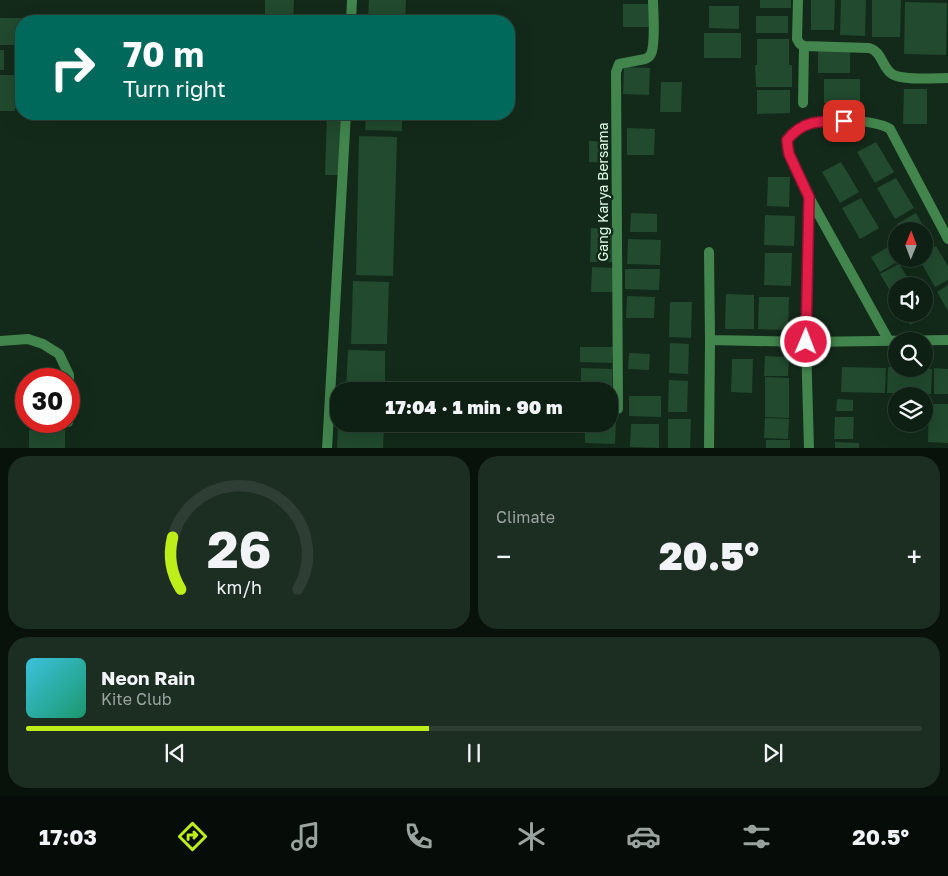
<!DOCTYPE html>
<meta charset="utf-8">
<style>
:root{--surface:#0e2014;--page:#1c2d22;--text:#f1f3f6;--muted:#9ba3a0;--line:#2e3e34;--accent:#beee1a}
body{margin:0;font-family:"Golos Text",sans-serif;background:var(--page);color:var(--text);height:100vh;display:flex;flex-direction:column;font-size:19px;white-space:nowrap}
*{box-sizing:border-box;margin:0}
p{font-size:16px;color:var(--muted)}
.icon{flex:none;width:28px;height:28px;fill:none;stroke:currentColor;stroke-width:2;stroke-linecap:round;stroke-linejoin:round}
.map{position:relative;height:448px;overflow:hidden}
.panel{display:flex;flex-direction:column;gap:8px;padding:8px;background:#08120b;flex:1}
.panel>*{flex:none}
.guide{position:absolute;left:15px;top:15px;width:500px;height:105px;border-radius:20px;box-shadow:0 5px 20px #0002,0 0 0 1px var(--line);background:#00695c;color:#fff;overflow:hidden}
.needle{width:32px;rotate:1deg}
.buttons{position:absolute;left:888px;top:222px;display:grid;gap:10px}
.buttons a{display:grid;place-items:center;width:45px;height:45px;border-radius:50%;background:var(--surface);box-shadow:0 5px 20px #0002,0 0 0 1px var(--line);font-size:25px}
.speed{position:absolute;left:15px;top:368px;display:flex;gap:10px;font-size:25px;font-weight:700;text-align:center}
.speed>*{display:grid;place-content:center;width:65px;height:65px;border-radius:50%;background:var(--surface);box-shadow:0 5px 20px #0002,0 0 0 1px var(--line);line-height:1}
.speed .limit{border:8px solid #d22;background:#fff;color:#111}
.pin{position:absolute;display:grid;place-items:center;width:42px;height:42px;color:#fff;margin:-21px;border-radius:10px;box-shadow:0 2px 8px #0006}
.me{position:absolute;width:55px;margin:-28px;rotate:1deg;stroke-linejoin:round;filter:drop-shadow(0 0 4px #0008)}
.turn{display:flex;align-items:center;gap:18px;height:105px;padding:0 25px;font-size:22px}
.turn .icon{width:65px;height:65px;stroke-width:2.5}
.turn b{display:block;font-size:35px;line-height:42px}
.big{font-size:38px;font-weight:800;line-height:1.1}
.panel .tile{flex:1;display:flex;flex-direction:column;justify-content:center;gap:8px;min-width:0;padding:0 18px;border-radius:20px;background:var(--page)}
.panel .dial{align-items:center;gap:0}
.dial svg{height:130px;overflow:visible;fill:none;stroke:var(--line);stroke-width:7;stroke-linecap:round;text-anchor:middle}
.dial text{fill:var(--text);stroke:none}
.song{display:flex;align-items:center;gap:15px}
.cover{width:60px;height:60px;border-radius:8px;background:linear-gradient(135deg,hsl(190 70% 55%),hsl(160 70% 35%))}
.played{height:5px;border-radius:2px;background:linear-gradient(90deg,var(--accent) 45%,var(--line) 45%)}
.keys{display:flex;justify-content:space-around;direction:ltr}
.heat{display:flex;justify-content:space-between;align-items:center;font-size:28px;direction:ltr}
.panel .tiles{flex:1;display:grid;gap:8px;grid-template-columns:1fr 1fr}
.tile:last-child{grid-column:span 2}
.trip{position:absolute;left:330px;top:382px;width:288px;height:50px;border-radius:20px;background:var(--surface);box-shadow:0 5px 20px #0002,0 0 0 1px var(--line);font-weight:800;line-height:50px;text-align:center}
.menu{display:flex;height:80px;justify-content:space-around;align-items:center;background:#060d08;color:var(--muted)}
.menu .icon{width:35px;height:35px}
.menu .current{color:var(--accent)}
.menu b{font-size:22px;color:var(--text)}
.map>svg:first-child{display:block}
</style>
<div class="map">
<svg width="948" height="449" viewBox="0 0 948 449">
<rect width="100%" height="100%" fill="#132a1a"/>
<path fill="#214a2e" d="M265,0H294L293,21H265Z
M369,0H406L405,21H368Z
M760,0H791V8H760Z
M811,0H835L834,30H811Z
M841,0H866L865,36L840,35Z
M872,0H901L900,37H872Z
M905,2L947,3L946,55L904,54Z
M623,4H651V27H623Z
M709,6H739V29L709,28Z
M756,16H788V33H756Z
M0,18H22V21H21V45H0Z
M704,33H741V58H704Z
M757,39H789V65H792V87H756L755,65H757Z
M818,49H850V73H818Z
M0,50H4V70H0Z
M624,67L650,68L649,95L623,94Z
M0,75H15V111H0Z
M824,79H860V103H824Z
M661,82H682L681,112H660Z
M904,89H927V124H903Z
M757,90H790V113L757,114Z
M327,114H341L339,175H325Z
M366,114H402V131L365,130Z
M627,128L655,129L654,155H627Z
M359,136L397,137L393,276L356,275Z
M589,141L609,142L608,163L589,162Z
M876,142L894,172L875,183L857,152Z
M841,162L859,192L840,203L822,172Z
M768,177H790L789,207L767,206Z
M896,178L914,208L895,219L877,188Z
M861,198L879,228L860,239L842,208Z
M631,213L657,214V232H630Z
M916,213L933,244L924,249V231H901L897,224Z
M765,215L795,216L794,246L764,245Z
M591,228L616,229L615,262H590Z
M628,239L661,240L660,265L627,264Z
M890,246L896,256V259L899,261L880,272L871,257Z
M936,246L948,266V280L935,287L919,259H924V253Z
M765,253H792L791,286L764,285Z
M899,264L908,278L889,289L880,274Z
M592,267L614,268L613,292H591Z
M625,269H660L659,290L625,289Z
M909,280L913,286H899Z
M353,281L389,282L387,344H351Z
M948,285V311L937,292Z
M896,288V301L890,291Z
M726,294L754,295V329H725Z
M627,296L655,297L654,318H626Z
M759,297H789L788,330L758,329Z
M670,302H692L691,338L669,337Z
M924,305L929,315L910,325L904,314H924Z
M670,343L689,344L688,374L669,373Z
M580,347H613L612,363L580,362Z
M348,350L385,351V391H346Z
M629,353L650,354L649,370L628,369Z
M765,356L789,357L788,376H764Z
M732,359H753L752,393L731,392Z
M842,367L886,368L885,393L841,392Z
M888,367L896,368V369H932L931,394L887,393Z
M581,368L612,369V390L581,389Z
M934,368L948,369V394H934Z
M765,377L789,378V418L765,417Z
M669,380L688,381L687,412H668Z
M629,396H661V417L629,416Z
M837,399L853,400V411H836Z
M929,404H948V443L928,442Z
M835,417H854L853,439H834Z
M765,418L789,419L788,439L764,438Z
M609,419H616L615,444L585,443V424H609Z
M668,419H691L690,449H668Z
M338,424H384L383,449H337Z
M631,424H659V448L630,447Z
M29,430H65V449H29Z
M766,440H790V449H766Z
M835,442L859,443V449H835Z"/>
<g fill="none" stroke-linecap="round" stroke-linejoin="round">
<path stroke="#42854d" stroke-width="10" d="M351,21L352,0
M0,341L28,339L43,344L59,354L69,375V380
M68,422V421
M327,449L346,114"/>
<path stroke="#42854d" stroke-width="10" d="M798,0L797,39L800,44L804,46L803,103
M804,46L869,48C882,51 882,68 892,74C903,81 935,78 948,78
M709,252L710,340L806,342L948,340
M889,341L809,197L789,154L787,140C792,134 798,128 805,125C821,118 875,119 890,129L948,239
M618,409L616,72L619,64L645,59C649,57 649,57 651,54C656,43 653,12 653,0
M709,449L710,340
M809,449L806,342L809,198"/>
</g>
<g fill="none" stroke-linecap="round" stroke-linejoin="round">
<g stroke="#92132f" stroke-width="12">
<path id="route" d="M806,342L809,197L789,154L788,148L787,140C803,120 820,121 844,121"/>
</g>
<use href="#route" stroke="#e11d48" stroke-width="9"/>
</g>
<g text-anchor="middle" stroke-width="5" stroke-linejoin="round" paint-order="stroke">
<g font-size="14" fill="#dffde6" stroke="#132a1a">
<text transform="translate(603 192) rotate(-90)" y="5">Gang Karya Bersama</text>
</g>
</g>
</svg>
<div class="buttons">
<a><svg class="needle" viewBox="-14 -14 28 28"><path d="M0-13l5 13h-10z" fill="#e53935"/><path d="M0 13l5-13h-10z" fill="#9ba3a0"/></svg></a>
<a><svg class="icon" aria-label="sound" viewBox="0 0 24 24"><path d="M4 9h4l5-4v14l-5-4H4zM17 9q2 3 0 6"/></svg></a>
<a><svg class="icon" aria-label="search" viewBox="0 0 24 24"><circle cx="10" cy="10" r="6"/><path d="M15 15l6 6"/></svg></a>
<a><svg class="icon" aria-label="layers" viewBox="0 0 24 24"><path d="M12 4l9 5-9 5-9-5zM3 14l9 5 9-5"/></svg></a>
</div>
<div class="speed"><div class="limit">30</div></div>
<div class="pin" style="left:844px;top:121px;background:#d93025"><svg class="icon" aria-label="arrive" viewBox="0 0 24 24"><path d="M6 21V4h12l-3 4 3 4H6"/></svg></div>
<svg class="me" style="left:806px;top:342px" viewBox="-20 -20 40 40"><circle r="17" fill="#e11d48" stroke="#fff" stroke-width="3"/><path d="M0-11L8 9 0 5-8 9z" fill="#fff"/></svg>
<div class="trip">17:04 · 1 min · 90 m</div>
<div class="guide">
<div class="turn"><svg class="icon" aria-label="right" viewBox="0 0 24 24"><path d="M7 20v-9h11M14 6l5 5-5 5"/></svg><div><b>70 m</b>Turn right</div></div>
</div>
</div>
<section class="panel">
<div class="tiles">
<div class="tile dial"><svg viewBox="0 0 100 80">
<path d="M14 69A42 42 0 1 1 86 69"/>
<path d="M14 69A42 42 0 0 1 9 37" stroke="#beee1a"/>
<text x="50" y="56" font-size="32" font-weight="700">26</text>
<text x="50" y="72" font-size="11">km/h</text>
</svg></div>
<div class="tile"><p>Climate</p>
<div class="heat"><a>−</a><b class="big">20.5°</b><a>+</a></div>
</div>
<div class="tile">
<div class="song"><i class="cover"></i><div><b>Neon Rain</b><p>Kite Club</p></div></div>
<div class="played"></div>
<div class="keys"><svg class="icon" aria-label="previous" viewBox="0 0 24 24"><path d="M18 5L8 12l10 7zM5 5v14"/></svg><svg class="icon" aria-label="pause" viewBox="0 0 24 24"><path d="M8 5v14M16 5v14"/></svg><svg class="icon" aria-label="next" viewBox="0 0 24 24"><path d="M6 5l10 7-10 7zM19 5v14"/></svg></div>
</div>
</div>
</section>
<nav class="menu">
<b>17:03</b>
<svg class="icon current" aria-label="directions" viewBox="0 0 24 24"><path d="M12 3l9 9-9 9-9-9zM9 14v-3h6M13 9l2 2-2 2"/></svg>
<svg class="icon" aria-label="music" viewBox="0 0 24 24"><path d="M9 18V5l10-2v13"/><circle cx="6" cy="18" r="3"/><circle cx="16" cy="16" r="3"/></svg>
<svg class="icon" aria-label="phone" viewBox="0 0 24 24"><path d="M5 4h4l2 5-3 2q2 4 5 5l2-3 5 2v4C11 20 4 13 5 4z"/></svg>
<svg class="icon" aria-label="climate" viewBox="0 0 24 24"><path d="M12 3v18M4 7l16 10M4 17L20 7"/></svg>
<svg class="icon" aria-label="car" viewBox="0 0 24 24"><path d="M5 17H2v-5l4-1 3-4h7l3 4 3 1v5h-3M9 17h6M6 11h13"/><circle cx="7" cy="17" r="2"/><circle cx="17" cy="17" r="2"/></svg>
<svg class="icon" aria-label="filters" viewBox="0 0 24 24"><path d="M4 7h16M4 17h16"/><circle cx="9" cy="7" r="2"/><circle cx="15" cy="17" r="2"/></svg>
<b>20.5°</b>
</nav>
